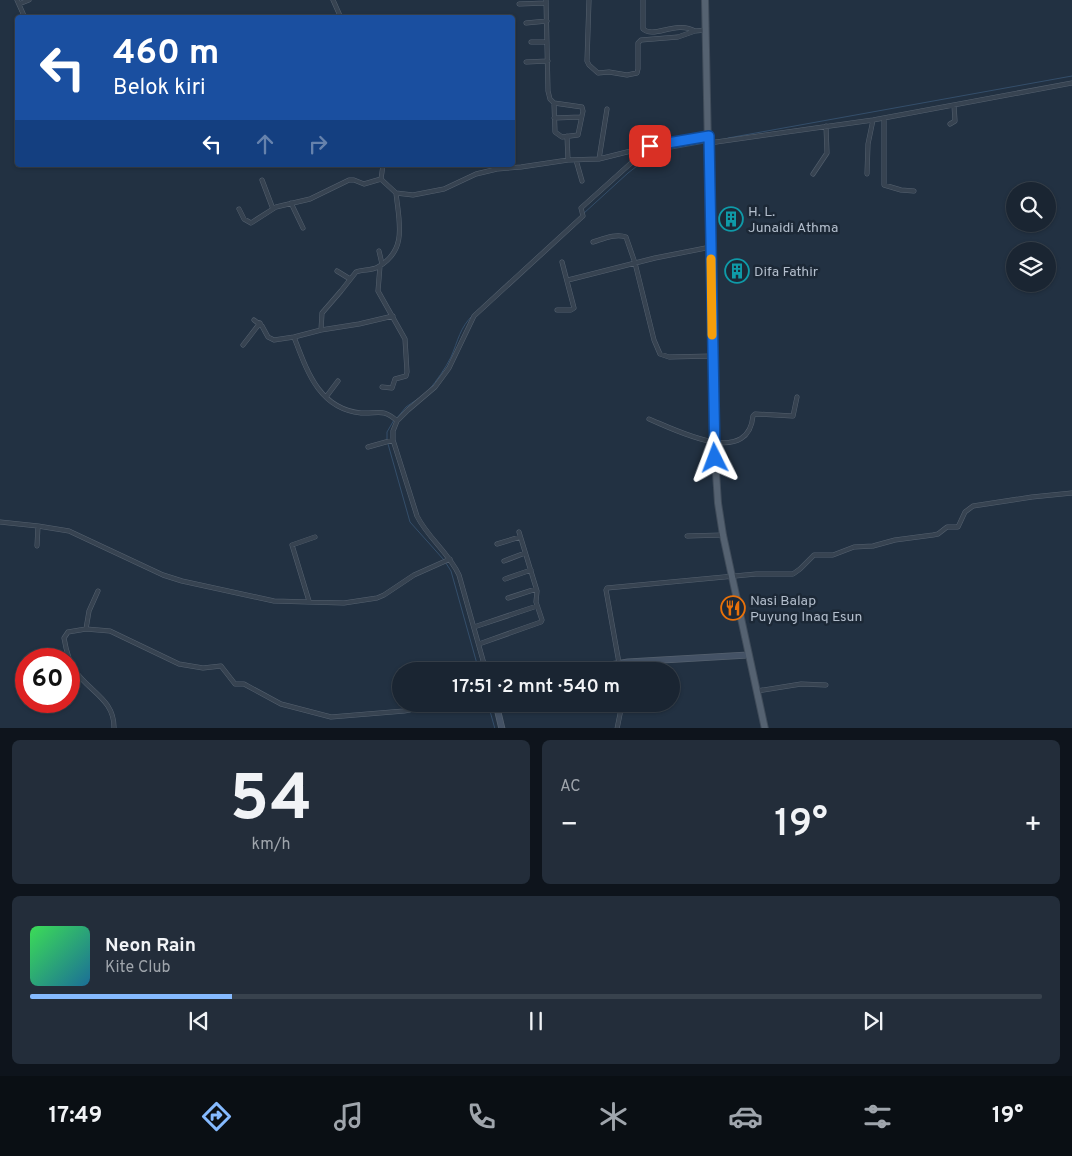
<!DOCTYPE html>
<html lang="id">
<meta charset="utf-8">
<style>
:root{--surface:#1a2532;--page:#232d3a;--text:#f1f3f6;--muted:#9fa5ac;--line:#38424d;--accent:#85baff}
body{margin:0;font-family:Overpass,sans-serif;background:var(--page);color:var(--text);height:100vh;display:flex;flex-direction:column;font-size:19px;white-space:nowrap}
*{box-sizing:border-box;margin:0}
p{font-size:16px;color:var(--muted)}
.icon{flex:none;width:28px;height:28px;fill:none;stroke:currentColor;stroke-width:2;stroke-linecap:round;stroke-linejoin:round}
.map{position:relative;height:728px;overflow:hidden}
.sheet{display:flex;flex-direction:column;gap:12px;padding:12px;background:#0e141c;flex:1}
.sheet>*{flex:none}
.hud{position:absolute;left:15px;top:15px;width:500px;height:152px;border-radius:5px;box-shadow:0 1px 4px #0004,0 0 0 1px var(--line);background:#1a4fa0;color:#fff;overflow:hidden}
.fabs{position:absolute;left:1006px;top:182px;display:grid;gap:10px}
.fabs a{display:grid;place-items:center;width:50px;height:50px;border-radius:50%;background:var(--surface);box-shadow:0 1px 4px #0004,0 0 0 1px var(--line);font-size:25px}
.speed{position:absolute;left:15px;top:648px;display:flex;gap:10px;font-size:25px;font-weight:700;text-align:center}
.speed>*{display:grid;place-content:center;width:65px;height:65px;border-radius:50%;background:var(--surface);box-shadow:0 1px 4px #0004,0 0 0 1px var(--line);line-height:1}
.speed .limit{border:8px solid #d22;background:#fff;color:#111}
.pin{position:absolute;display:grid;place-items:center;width:42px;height:42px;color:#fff;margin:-21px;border-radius:10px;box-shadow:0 2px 8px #0006}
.me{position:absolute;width:55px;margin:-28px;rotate:357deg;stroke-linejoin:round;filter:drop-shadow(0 0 4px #0008)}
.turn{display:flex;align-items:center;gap:18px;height:105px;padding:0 15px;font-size:22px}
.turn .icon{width:65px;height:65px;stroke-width:2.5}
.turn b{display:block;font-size:35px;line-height:42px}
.lanes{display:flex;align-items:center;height:48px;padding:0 15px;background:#0003;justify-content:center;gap:25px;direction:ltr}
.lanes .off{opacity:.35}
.big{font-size:38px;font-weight:600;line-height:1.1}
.sheet .card{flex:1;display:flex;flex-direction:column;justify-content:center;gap:8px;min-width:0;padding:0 18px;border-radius:8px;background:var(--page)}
.sheet .dial{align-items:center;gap:0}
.dial b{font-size:65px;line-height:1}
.song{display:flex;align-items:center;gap:15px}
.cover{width:60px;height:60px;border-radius:8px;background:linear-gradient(135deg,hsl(130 70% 55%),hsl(200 70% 35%))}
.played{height:5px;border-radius:2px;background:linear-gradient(90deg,var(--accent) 20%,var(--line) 20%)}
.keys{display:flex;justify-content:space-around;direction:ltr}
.heat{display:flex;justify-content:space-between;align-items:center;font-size:28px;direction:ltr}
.sheet .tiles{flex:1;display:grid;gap:12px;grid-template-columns:1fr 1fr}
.card:last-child{grid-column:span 2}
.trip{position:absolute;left:392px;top:662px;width:288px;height:50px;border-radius:25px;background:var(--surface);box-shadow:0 1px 4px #0004,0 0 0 1px var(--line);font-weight:600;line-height:50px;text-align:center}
.menu{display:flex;height:80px;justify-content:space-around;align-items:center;background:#0a0f14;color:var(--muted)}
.menu .icon{width:35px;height:35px}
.menu .selected{color:var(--accent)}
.menu b{font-size:22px;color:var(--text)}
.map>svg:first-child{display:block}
</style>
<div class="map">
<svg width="1072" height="729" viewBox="0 0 1072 729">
<rect width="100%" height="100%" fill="#223142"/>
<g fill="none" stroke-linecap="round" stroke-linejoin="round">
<path stroke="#344e6a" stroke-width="1" d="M728,138L1072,76
M583,214L628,173L655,152L705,143
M429,390C437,380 445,369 451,357C458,341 460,327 473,315
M397,418L406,407L422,396
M387,440V432L394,420
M388,444L410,522L444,560L451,571L479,671
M488,704L495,729"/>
<g stroke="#55616f" stroke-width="5">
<path id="street" d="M17,0L25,18
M333,0L341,18
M546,0L548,91L550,99L554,103L555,132L562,137L578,135L583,111L582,107L554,103
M589,0L587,61L589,65L598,73L609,72L627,75L637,73L638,69V43L641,40L678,37L695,31L706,30
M643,0V29C654,39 676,20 695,31
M19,4L29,0
M519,4L546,3
M526,23L547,21
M531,42H547
M526,62L548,61
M554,118L581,117
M884,118V185L901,190L914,191
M950,124L955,121L954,105
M567,136L568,160
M709,143L873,120L1072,83
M599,159L607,109
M576,160L582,181
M383,165L381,179L383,181L396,193L413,195L444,189L476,174L497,169L521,167L568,160L599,159L667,142L709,136
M813,174L827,153L826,126
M867,174L868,144L873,120
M262,180L273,209
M291,203L303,228
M239,209L244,219L251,223L276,207L310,199L349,180H354L364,184L381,179
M593,242C603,239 616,233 626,237L635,263L654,340L660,354L669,357L713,356
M379,251L382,264
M380,266L378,291L405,339L407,372L406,376L395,379L392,388L382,387
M337,271L350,279
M568,280L655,258L711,247
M557,310H571L574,308L562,262
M254,320L262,326L268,337L274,340L294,337L321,330L359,324L393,316
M321,330L322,313L341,291L356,272C363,269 371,271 378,267C408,250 399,222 396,193
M294,337C307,371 319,409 361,413C378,414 383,408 397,421
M243,345L260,323
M326,397L338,381
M649,419C676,430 748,468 753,416L755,414L793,416L797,397
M368,447L393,440
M0,522L38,526L69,531L163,575L182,581L274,601L344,603L377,598L384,595L414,575L450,559
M687,536L723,535
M497,544L520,537
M37,546L38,526
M504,561L525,553
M505,579L531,570
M508,598L536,589
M309,601L292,545L315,537
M474,627L537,606
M86,629L89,611L98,591
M479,644L541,622L542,620L536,602L537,591L519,532
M619,663L606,590L607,588L756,574H793L800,569L814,555H833L854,547L873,546L895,540L933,535L938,534L947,527H958L965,512L973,506L1032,497L1072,493
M486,671L459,575C449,553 428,538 417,516L393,440V431L397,421L408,410L435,387L449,368L474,316L583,216L581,208L650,146
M627,671L628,662
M757,691L801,684L826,685
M114,729C115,700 90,692 76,672C69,662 66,650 64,638L68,632L86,629L110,631L179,664L203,668L221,666L235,684H244L281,704L331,717L404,711L410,710L419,704
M617,729L622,704"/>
</g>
<g stroke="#55616f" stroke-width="7">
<path id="secondary" d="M575,671L628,662L748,655
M496,704L502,729"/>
</g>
<g stroke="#404c5a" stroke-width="8">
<path id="primary" d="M705,0L714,442L718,503L723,535L765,729"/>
</g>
<use href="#street" stroke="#374351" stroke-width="4"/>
<use href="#secondary" stroke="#445265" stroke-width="5.5"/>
<use href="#primary" stroke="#556271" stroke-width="6"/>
</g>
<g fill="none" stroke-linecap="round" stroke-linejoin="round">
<g stroke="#114b97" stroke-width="12">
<path id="route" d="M650,146L709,136L715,458"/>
</g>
<use href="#route" stroke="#1a73e8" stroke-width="9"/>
<path stroke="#f59e0b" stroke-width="9" d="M711,259L712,335"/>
</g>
<defs>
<g id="building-ring" transform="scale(1.25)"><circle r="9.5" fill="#1c2836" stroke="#0f9aa8" stroke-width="1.5"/><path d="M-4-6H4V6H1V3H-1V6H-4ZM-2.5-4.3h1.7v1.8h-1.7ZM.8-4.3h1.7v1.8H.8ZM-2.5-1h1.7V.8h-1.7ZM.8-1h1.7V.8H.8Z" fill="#0f9aa8"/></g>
<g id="restaurant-ring" transform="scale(1.25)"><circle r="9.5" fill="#1c2836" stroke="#e8710a" stroke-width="1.5"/><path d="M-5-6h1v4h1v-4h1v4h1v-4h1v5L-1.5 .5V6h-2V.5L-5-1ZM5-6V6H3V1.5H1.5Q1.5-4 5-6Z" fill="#e8710a"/></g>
</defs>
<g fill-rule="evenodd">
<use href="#building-ring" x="731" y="219"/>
<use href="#building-ring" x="737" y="271"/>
<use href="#restaurant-ring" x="733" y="608"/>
</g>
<g text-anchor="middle" stroke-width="5" stroke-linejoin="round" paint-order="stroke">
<g font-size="14" fill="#b3becc" stroke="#1c2836" text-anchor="start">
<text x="748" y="216">H. L.<tspan x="748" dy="16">Junaidi Athma</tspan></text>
<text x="754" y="276">Difa Fathir</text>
<text x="750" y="605">Nasi Balap<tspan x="750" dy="16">Puyung Inaq Esun</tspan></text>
</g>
</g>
</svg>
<div class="fabs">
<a><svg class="icon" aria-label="search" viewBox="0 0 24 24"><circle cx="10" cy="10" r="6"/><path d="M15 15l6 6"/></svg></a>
<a><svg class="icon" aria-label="layers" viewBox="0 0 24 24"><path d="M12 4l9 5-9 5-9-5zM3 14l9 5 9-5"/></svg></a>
</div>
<div class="speed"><div class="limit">60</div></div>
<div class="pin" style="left:650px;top:146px;background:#d93025"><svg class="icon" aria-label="arrive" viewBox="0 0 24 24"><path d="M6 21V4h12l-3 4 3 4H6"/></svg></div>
<svg class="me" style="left:715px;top:458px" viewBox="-20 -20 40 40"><path d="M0-17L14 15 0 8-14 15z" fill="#1a73e8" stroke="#fff" stroke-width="4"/></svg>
<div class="trip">17:51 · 2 mnt · 540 m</div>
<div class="hud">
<div class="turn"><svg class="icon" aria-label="left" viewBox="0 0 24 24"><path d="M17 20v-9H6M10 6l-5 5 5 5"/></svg><div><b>460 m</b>Belok kiri</div></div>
<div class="lanes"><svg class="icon" aria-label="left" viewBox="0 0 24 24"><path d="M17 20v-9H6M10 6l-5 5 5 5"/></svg><svg class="icon off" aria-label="ahead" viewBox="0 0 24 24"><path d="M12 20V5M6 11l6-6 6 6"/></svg><svg class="icon off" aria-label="right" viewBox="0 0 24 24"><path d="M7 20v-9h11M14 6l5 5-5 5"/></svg></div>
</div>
</div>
<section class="sheet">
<div class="tiles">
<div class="card dial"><b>54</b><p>km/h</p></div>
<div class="card"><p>AC</p>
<div class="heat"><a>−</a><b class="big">19°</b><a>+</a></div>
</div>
<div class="card">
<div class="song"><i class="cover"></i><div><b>Neon Rain</b><p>Kite Club</p></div></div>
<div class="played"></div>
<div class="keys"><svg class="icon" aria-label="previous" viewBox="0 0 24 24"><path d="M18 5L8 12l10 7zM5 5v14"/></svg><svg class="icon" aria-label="pause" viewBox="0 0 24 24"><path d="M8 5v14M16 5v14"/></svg><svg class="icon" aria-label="next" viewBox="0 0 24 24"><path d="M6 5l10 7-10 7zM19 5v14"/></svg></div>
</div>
</div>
</section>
<nav class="menu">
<b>17:49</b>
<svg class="icon selected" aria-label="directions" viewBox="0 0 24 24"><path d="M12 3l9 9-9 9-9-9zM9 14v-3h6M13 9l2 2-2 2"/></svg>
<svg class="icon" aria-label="music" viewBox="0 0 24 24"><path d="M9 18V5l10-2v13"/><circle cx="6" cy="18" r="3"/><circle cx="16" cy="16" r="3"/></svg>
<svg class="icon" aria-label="phone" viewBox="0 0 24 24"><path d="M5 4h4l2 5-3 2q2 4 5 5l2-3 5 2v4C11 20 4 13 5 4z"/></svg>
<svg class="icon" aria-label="climate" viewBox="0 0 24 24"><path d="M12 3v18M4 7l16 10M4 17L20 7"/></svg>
<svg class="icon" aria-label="car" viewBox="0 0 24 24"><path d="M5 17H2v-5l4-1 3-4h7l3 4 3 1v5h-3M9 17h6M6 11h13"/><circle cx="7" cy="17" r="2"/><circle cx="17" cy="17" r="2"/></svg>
<svg class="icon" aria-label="filters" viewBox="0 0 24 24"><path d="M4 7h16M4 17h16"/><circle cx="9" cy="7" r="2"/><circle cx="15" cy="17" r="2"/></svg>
<b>19°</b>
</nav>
